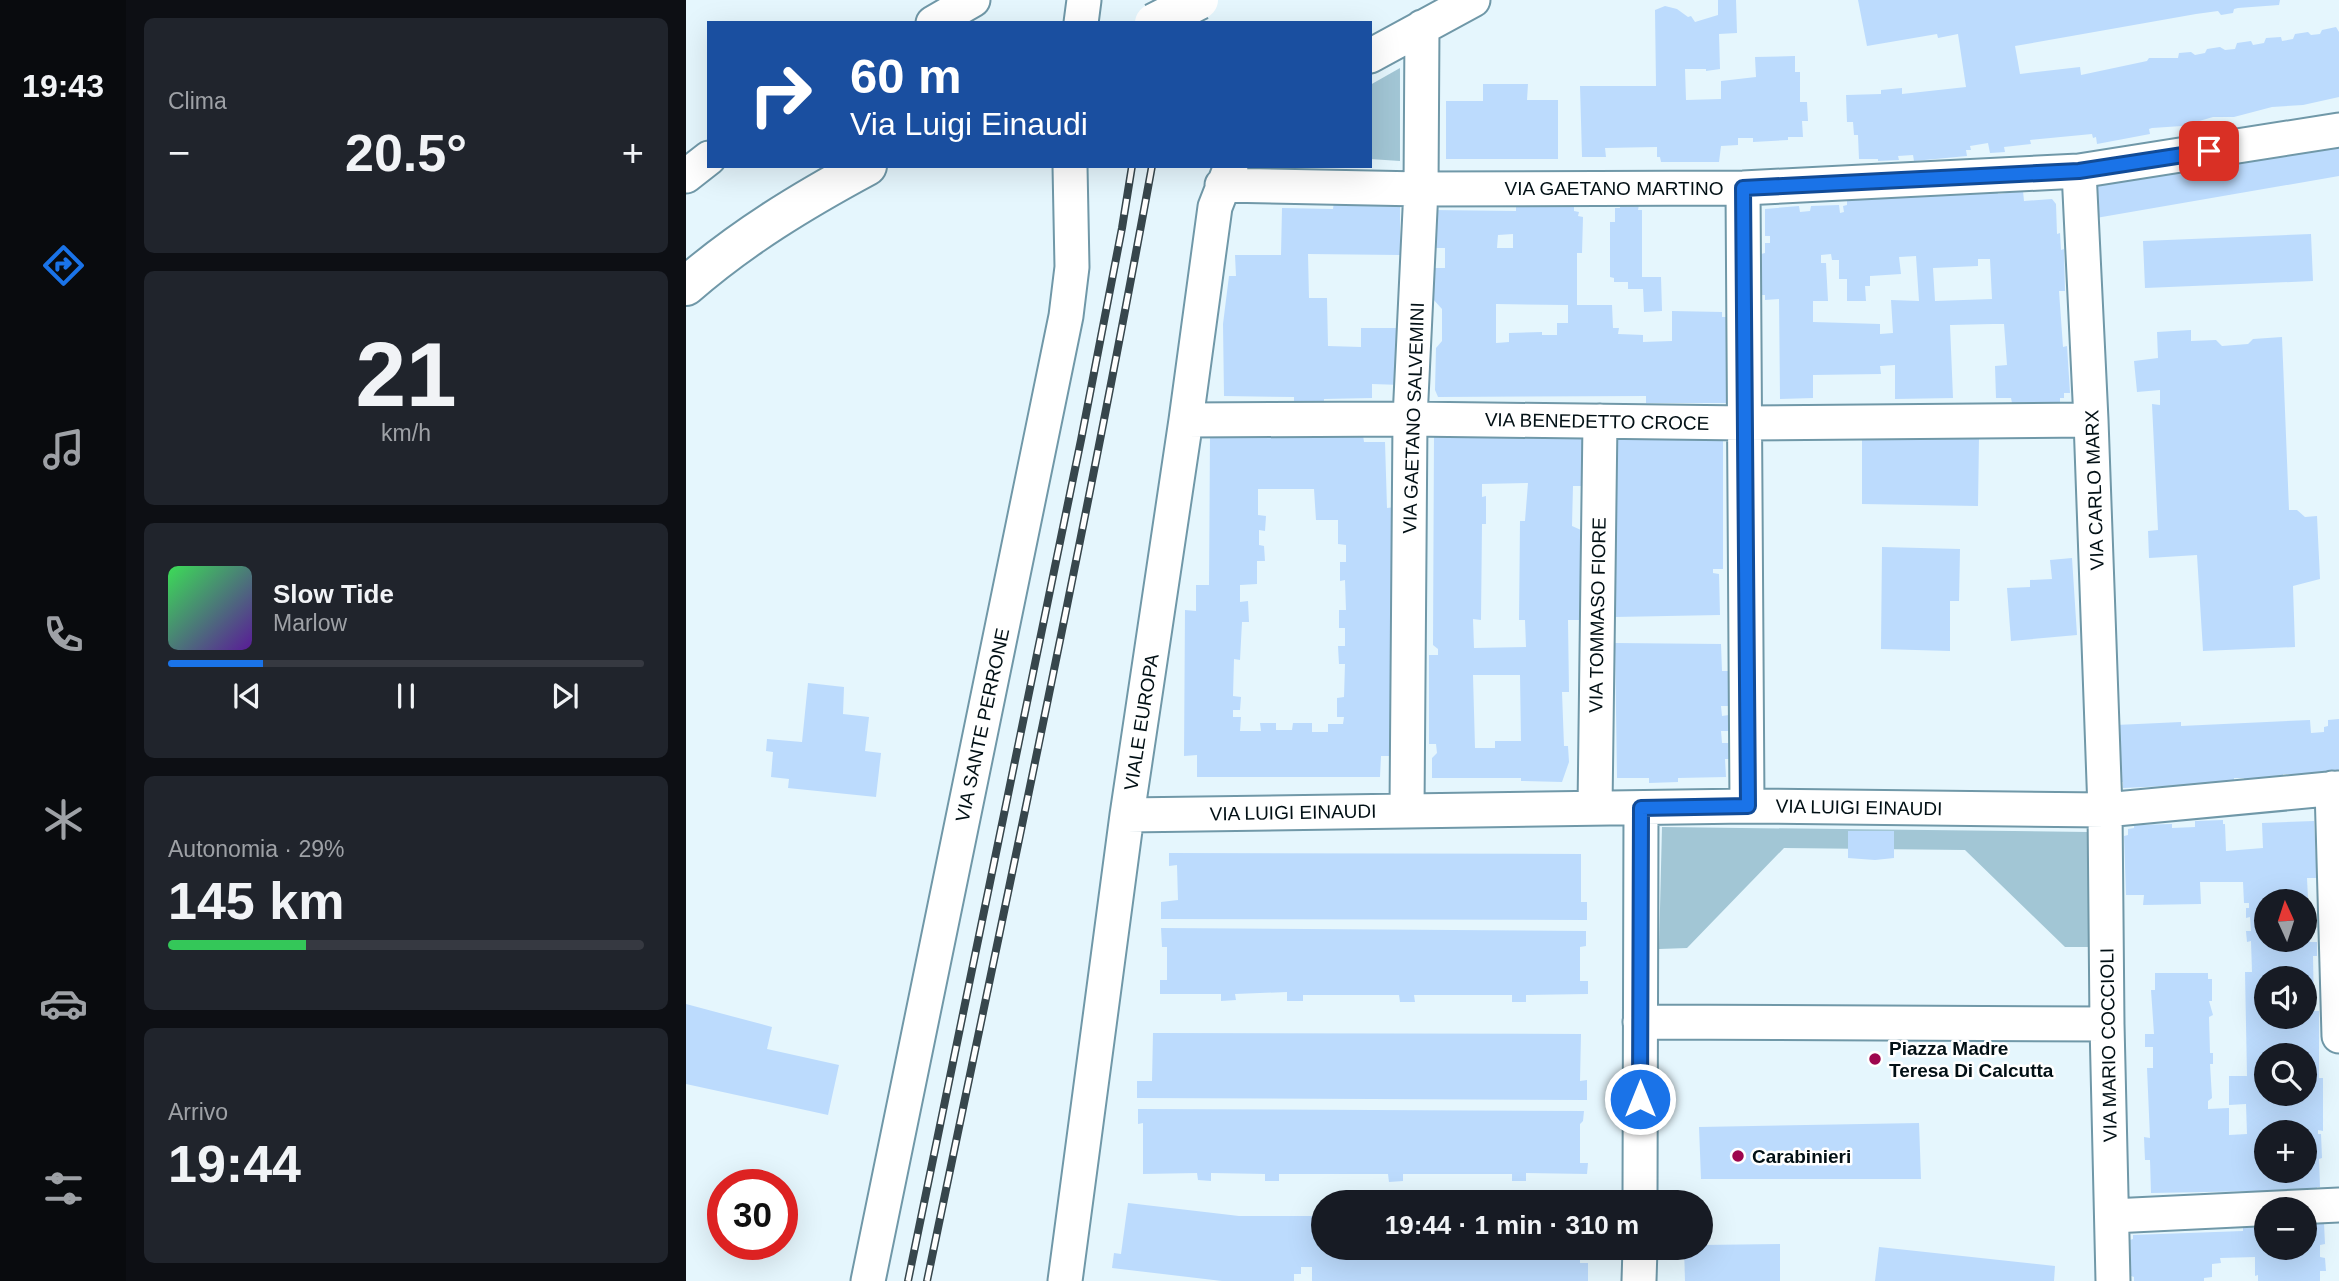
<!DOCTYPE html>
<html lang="it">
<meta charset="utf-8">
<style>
:root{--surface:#171b24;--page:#20242c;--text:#f1f3f6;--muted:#9ea1a6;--line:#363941;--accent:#1a73e8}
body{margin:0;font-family:Arial,sans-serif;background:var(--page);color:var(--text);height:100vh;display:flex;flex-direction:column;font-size:26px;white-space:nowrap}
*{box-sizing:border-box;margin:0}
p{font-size:23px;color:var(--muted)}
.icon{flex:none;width:38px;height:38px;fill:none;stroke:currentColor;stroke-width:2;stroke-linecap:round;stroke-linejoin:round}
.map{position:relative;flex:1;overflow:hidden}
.drawer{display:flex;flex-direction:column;gap:18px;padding:18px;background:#0d0f14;width:560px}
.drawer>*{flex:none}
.banner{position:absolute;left:21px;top:21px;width:665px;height:147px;border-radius:0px;box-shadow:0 7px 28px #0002;background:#1a4fa0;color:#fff;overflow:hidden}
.needle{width:46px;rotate:357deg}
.fabs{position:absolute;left:1568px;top:889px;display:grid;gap:14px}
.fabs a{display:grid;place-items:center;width:63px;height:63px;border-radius:50%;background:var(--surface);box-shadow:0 7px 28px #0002;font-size:35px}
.speed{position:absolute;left:21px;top:1169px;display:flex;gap:14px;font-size:35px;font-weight:700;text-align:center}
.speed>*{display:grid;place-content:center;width:91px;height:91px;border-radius:50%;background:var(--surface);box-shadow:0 7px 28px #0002;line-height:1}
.speed .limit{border:10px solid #d22;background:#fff;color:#111}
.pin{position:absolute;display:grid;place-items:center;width:60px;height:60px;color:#fff;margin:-30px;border-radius:14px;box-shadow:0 4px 10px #0006}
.me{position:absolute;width:77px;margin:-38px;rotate:0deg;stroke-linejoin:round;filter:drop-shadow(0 0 5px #0008)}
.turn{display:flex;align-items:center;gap:24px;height:147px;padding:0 28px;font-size:32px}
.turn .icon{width:91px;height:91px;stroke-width:2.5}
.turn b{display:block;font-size:49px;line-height:60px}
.big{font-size:52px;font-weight:700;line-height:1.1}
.drawer .card{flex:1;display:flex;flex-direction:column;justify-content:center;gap:10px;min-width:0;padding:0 24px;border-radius:10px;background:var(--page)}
.drawer .dial{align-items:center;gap:0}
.dial b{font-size:91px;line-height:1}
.song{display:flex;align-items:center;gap:21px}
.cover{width:84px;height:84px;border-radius:10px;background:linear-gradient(135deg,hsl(130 70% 55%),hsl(270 70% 35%))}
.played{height:7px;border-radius:4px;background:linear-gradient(90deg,var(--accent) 20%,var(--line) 20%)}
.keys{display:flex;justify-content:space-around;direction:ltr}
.heat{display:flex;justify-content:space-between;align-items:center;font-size:38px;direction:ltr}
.charge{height:10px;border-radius:5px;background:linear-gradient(90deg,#34c759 29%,var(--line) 0)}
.trip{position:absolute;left:625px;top:1190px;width:402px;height:70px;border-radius:35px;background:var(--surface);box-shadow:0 7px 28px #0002;font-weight:700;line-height:70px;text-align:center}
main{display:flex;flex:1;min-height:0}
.tab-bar{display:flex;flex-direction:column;width:126px;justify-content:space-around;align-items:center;background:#090b0e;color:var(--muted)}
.tab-bar .icon{width:49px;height:49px}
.tab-bar .current{color:var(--accent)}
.tab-bar b{font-size:32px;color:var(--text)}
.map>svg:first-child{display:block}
</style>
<main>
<nav class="tab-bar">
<b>19:43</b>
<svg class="icon current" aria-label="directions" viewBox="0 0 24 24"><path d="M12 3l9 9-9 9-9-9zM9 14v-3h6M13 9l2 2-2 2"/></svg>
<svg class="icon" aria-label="music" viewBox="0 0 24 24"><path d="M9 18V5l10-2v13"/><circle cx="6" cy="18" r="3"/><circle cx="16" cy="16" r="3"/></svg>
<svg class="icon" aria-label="phone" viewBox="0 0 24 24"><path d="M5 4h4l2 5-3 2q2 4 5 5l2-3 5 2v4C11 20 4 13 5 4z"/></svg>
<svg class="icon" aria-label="climate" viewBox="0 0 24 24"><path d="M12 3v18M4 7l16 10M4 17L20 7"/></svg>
<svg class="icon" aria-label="car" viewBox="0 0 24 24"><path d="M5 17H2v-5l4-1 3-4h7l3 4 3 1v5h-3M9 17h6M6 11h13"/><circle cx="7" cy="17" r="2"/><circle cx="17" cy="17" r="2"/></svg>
<svg class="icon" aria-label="filters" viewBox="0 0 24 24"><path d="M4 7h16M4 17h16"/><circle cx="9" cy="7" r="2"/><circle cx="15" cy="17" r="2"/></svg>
</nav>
<section class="drawer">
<div class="card"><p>Clima</p>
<div class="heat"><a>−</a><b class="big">20.5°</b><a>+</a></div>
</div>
<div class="card dial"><b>21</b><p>km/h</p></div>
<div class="card">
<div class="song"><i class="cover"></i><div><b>Slow Tide</b><p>Marlow</p></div></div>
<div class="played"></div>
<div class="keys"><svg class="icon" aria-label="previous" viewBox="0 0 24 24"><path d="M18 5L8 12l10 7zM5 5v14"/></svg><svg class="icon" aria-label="pause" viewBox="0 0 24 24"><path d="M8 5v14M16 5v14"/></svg><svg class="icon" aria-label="next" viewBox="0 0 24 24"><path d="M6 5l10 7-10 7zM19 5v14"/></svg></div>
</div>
<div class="card"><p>Autonomia · 29%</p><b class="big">145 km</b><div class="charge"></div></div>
<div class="card"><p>Arrivo</p><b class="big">19:44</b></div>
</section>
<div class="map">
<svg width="1653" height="1281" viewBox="0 0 1653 1281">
<rect width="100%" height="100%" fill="#e5f6fd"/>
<path fill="#a2c6d5" d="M714,68V161L684,159V85Z
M976,827L1402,832L1406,947H1379L1279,850L1098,848L1001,948L973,949Z"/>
<path fill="#bcdbfd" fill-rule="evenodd" d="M1032,0H1050L1051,33L1033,34L1034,69L1020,71V69H999L1000,100L1035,99V81L1070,77L1069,57L1109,56V72H1114V102H1121L1122,121H1116L1117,137H1102V140L1067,142V138H1052V145L1035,146L1033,162H975L974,157H971V147L919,148L920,157H896L894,86H970L969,10L979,6L991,9L1002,17L1005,16L1009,22L1032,15Z
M1172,0H1594L1593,5L1552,8L1548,9L1547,13L1535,15L1532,11L1510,14L1329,46L1334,74L1394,67L1395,75L1461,61L1463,58H1492L1493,53L1505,52L1509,55L1519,53L1521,49L1534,47L1539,50L1549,49L1551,43L1565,41L1567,45L1578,43L1580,38L1595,37L1596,41L1607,39L1609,34L1622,32L1625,35L1634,34L1636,30L1650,27L1653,32V97L1617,105L1586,107L1548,117H1527L1496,126L1466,128L1463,129L1464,134L1411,144L1410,137L1407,138L1406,134L1344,140L1345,144L1318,147L1319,152L1304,153L1302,143L1284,146L1285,150H1280L1281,156L1228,161L1227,155L1212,156L1213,160L1192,161V159H1173L1172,135H1168L1167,122H1161L1160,95L1195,94V90L1216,88V94L1280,87L1272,34L1252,38L1251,34L1181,46Z
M797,84H842L841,100H872V159H760V101H797Z
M1653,144V176L1410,218L1409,186Z
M1311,189L1312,194L1337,191L1338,201L1366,199L1370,204L1371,234L1374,233L1375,250L1378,249L1379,291H1373L1377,347L1381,346L1384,393H1378V398H1374V402L1326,403L1325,398H1310L1309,366L1321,365L1318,324H1307L1264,325L1267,398L1209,399V365L1194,366L1195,374L1127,375V398L1094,399L1093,299L1079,300V295H1073L1075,254L1079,253V243H1084V236H1079V209L1113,206L1114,212L1124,211L1125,206L1153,205L1154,213L1158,212L1157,206L1161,205V200L1223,197ZM1145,254L1146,260H1153V279H1161V301H1180L1179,286H1184V276L1215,274L1213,257L1230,256L1233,301L1205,300L1207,333L1194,334V324L1127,322V301H1142L1140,263H1135V255ZM1292,259H1304L1306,299L1249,301L1247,268L1292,266Z
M648,202L714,204V255L622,254L623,298H641L642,346L675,347V328H713L716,385L686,384V398L638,399V402L608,401V397L538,396L537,324L543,276H550L549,255H595L596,208L647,209Z
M830,205L888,206V211L893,212L892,216L897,217L896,253H891V305H926L927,328H933L932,334L957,335V342L986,341V311L1036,312V317H1041L1042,403H960V396L752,397L749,390L750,348L756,341V309L746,298L747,268H759V248H746V210L830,211ZM827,234V248H811L812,235ZM810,304L882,305V323H871V335H856V332L823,333V342L810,343Z
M934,205H953L952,210H956V277H975L976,311L958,312L957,289H942V282H928V278L924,277V222H929V208H934Z
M1625,234L1627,281L1459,288L1457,241Z
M1505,330V341L1530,340L1536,346L1562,344L1567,339L1596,337L1603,510H1611L1619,517L1631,516L1634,579L1607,586L1609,647L1517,651L1511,555L1463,558L1462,531L1472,530L1466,404L1474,405V390L1451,392L1448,361L1472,358L1471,332Z
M524,435H677L678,442H699L701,508L710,507L707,756H695L694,777H511V755L498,756L499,610L510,611V585H523ZM572,489H628L630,520H652V544L660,545V562H654V581L659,580L660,610H653V628H659V646H652L653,664H659L658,697L651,698V717H658L657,724H642V732H626V723H607L606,730H590V723H574L575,731H554L555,717H547V710H554L555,697L547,696L548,659L554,660L556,622H563L562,601L554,602V585L571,584V561H579L578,546L573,545V530L579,531L580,516L572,515Z
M748,435H898L896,486H887L886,526L895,530L896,620H882L883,692H876L878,746H882L883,762L876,782L835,781V778H746V758L751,753L750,744H743V655H752V649L747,645ZM842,483L839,521H834L833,620H839L840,647L788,648L787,619L795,620L796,524H800V496L796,497V484ZM787,675H834L835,741H809V748H789Z
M928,436L1037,437V569H1027V573L1033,574L1034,615L928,617Z
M1176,437L1293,438L1292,506L1176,504Z
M1196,547L1274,549L1273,601H1264V651L1195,649Z
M1386,558L1391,635L1325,641L1321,588L1344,587V580L1366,579L1364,560Z
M929,643L1035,644L1036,671H1042L1043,706H1035L1036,716L1043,715V731H1035L1036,743H1043L1044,759H1039L1040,777L992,778V782L963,783V778H931Z
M122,683L158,687L157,714L183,717L179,751L195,753L190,797L102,788L103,779L85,777L87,752L80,751L81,739L116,742Z
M1653,719V776L1608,778V774H1597V780L1558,783V778H1548V783L1437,788V782H1433L1430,725L1495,722V726L1624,720L1625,733L1638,732V727L1642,726V720Z
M1537,820V824H1539L1540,851L1577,848L1576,823L1628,821L1631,878H1621L1624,942H1631V956H1627L1628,1011H1633V1078H1637V1131L1632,1130V1134H1635L1636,1158L1633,1159L1634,1187H1631V1190L1465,1193L1464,1160H1459L1458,1137L1464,1138L1461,1068H1467V1047H1459V1034H1468L1465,990H1469V973H1522V979H1526V1001H1523L1527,1015L1523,1017L1524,1053H1527V1064H1524L1526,1098L1522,1101V1109L1543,1108V1135L1561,1134L1560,1104L1543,1105V1076H1561L1559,972H1566L1565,941L1561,942L1560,931H1565L1564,917L1560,918V908H1563V903H1558L1557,882H1514L1515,904L1457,905L1458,895H1440L1438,836L1442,835V829L1448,828V825L1486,824V828L1509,827V821ZM1580,901H1619V940H1580ZM1580,978H1619V1017H1580ZM1580,1055H1619V1094H1580ZM1580,1132H1619V1171H1580Z
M1162,831H1208V858L1189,860L1162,858Z
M483,853L895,854V902H901V920L475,919V902L492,900L491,865L483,866Z
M475,928L900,931V946L894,947V981H902V994L840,995V1002H826V995H728L729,1002H714L713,995H617V1001H601V992L549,994L550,1000L535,1001V994H474V980H481V947H476Z
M0,1004L86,1027L81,1049L153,1065L142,1115L0,1084Z
M467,1033L895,1034L894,1081L901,1080V1100L451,1098V1081H466Z
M452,1109L898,1111L897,1121L894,1124V1163H902L901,1174L840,1173V1181H826V1174H717V1181L703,1182L702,1174H593V1181H579V1174L525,1173V1181L512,1180L511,1173L457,1174V1123L452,1124Z
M1233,1123L1235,1179H1015L1013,1127Z
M442,1203L553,1216H637V1248H894V1263H902V1281H626V1267H615V1274H608V1281H536L426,1268L428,1253L435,1254Z
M1619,1223H1638L1639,1244L1634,1245V1257L1639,1258L1640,1271H1634V1281H1572V1275L1569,1276V1257L1534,1258L1535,1263L1526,1264V1277L1518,1278V1281H1448V1277L1445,1276L1444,1240L1447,1239V1235L1557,1231V1226L1578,1225H1580V1248H1619Z
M1094,1244V1281H999L998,1248H1015V1245Z
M1193,1247L1369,1266L1368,1281H1189Z"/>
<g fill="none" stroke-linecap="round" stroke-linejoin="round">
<g stroke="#7098a8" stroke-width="37">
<path id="minor" d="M247,23L287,0
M395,23L398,0
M684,56L787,0
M1393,171L1405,420L1419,810L1421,1024L1427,1281
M0,176L23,158
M536,185L735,189L1057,188L1393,171L1653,130
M1057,188L1061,806
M500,420L724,419L1059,423L1405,420
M1646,788L1653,1036
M909,808L914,421
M721,810L724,419L735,189L736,27
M441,815L1061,806L1419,810L1653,788
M954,1022L1421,1024
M954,1202L955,809
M1426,1216L1653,1205
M182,1281L380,316L386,267L384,166
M379,1281L441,815L500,420L529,207L545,166
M953,1281L954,1248"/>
</g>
<g stroke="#7098a8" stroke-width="42">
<path id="major" d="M0,286C55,238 116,201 181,166"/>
</g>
<use href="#minor" stroke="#fff" stroke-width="33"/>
<use href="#major" stroke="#fff" stroke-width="38"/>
<g stroke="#37464c" stroke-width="8">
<path id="rail" d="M468,23L471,0
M487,23L490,0
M222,1281L395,440L436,228L446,166
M241,1281C318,910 398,539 466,166"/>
</g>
<use href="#rail" stroke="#fff" stroke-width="5" stroke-dasharray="16" stroke-linecap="butt"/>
<g stroke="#7098a8" stroke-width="42" stroke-linecap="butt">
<path id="major-bridge" d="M468,23L513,0"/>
</g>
<use href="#major-bridge" stroke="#fff" stroke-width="38"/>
</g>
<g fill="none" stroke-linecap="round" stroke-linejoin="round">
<g stroke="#114b97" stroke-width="18">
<path id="route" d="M954,1099L955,808L1062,806L1057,188L1393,171L1523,151"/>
</g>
<use href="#route" stroke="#1a73e8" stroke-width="12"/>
</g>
<g fill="#9e064e" stroke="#fff" stroke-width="2.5">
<circle cx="1189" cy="1059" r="7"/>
<circle cx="1052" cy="1156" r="7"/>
</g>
<g text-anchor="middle" stroke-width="5" stroke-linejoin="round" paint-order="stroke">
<g font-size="19" fill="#021015" stroke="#fff">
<text x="928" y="195">VIA GAETANO MARTINO</text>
<text transform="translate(727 418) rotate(-88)" y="7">VIA GAETANO SALVEMINI</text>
<text transform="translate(911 421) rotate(1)" y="7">VIA BENEDETTO CROCE</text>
<text transform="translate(1408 490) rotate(-92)" y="7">VIA CARLO MARX</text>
<text transform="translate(911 615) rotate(-89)" y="7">VIA TOMMASO FIORE</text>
<text transform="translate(455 722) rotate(-81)" y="7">VIALE EUROPA</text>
<text transform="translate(296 725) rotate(-78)" y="7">VIA SANTE PERRONE</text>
<text transform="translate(1173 807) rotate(1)" y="7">VIA LUIGI EINAUDI</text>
<text transform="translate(607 812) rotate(-1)" y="7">VIA LUIGI EINAUDI</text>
<text transform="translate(1422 1045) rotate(-91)" y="7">VIA MARIO COCCIOLI</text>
</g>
<g font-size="19" font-weight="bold" fill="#021015" stroke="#fff" text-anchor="start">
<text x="1203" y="1055">Piazza Madre<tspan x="1203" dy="22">Teresa Di Calcutta</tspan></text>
<text x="1066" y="1163">Carabinieri</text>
</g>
</g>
</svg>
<div class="fabs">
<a><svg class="needle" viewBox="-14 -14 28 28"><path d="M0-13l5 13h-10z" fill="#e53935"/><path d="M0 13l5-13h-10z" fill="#9ea1a6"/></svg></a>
<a><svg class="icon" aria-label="sound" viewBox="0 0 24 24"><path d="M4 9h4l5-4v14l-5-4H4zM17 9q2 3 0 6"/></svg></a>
<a><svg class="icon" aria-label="search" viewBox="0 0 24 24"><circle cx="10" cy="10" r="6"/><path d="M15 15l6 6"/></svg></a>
<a>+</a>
<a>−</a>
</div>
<div class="speed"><div class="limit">30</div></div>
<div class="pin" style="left:1523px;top:151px;background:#d93025"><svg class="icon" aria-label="arrive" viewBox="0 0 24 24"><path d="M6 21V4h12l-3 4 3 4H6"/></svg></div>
<svg class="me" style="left:954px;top:1099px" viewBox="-20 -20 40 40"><circle r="17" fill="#1a73e8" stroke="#fff" stroke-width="3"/><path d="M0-11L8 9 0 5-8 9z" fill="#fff"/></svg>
<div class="trip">19:44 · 1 min · 310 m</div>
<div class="banner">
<div class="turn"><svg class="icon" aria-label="right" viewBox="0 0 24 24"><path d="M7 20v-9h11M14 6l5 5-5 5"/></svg><div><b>60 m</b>Via Luigi Einaudi</div></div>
</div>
</div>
</main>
